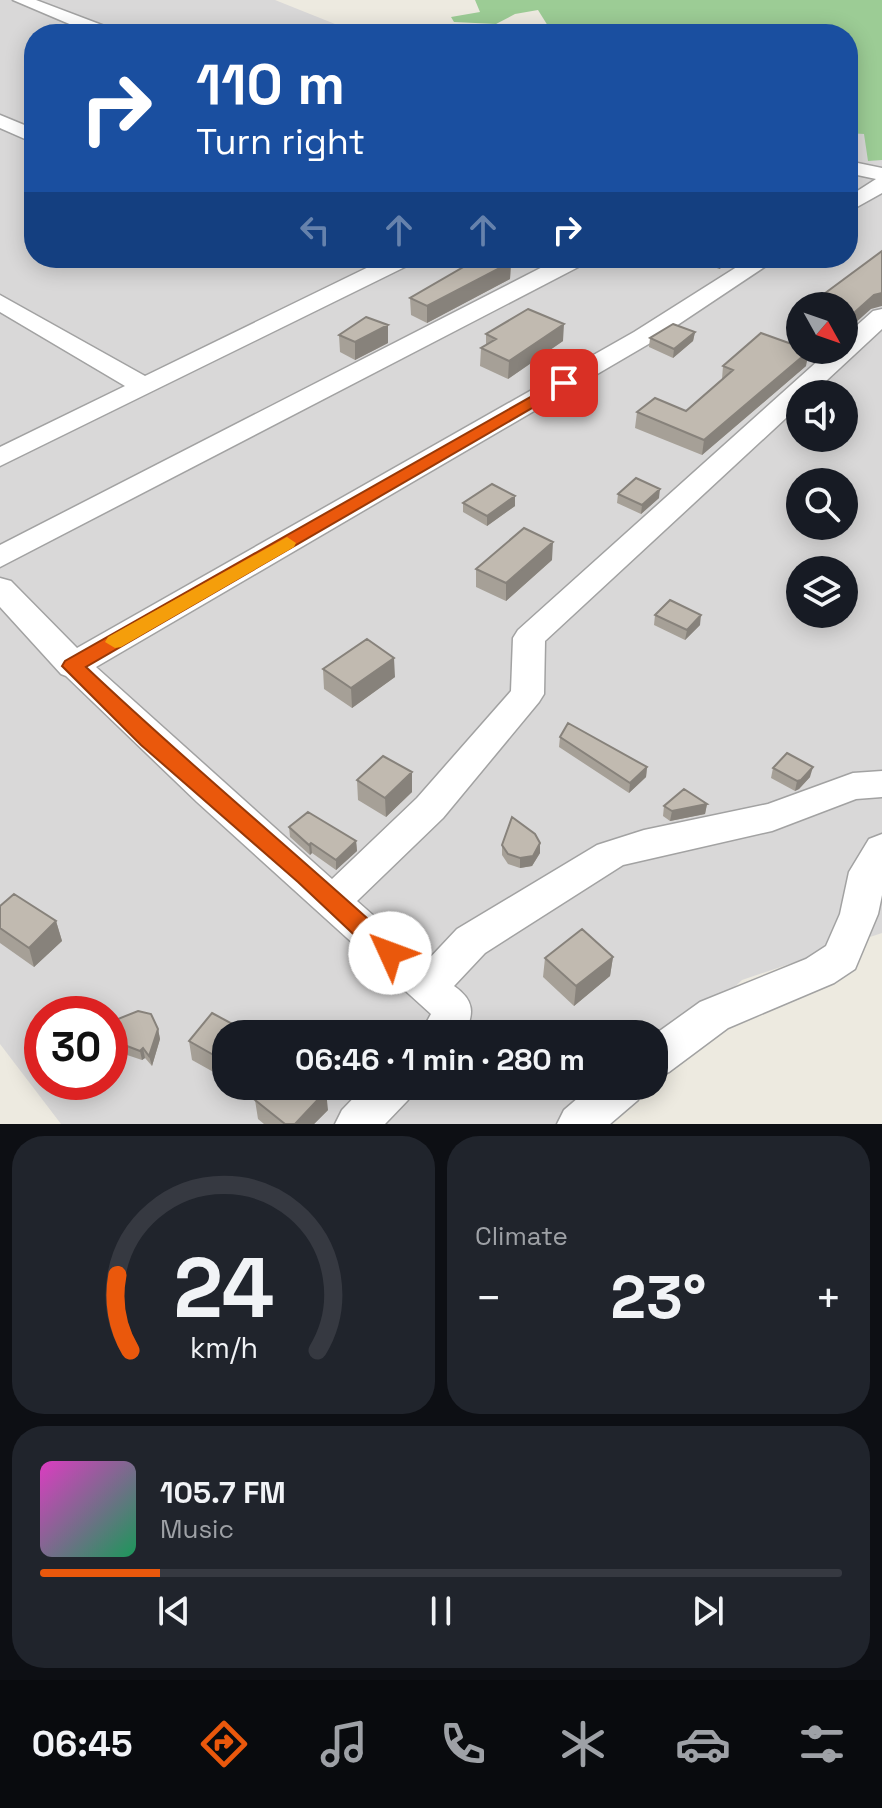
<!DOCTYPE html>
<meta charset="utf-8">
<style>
:root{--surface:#171b24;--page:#20242c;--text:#f1f3f6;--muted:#9ea1a6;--line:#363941;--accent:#ea580c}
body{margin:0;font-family:"Space Grotesk",sans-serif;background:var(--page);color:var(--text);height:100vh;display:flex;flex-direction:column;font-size:30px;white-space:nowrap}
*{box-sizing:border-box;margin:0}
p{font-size:26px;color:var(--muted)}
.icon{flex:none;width:44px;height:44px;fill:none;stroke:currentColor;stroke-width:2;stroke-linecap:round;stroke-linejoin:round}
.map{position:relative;height:1124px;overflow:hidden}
.details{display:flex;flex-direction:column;gap:12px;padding:12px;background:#0d0f14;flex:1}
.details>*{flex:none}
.hud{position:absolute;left:24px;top:24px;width:834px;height:244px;border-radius:32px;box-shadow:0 4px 20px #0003;background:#1a4fa0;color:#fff;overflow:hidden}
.needle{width:52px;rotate:130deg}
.tools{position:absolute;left:786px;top:292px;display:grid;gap:16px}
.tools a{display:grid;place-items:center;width:72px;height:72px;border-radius:50%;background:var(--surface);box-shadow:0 4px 20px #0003;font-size:40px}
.speed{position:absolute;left:24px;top:996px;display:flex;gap:16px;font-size:40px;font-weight:700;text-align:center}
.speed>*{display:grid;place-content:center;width:104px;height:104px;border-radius:50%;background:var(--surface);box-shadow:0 4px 20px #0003;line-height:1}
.speed .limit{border:12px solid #d22;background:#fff;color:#111}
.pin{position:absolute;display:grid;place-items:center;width:68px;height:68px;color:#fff;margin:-34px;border-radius:16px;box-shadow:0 4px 12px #0006}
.me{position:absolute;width:88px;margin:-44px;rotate:313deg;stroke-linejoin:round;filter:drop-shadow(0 0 6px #0008)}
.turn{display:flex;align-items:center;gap:28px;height:168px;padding:0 40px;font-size:36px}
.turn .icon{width:104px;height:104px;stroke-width:2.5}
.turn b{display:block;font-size:56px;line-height:68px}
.lanes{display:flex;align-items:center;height:76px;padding:0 40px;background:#0003;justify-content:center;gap:40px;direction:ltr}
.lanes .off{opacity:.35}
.big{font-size:60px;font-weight:800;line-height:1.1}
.details .tile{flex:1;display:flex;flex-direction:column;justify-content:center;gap:12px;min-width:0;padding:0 28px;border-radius:32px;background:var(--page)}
.details .dial{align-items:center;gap:0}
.dial svg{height:208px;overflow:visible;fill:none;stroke:var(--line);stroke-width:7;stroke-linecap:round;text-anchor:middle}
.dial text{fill:var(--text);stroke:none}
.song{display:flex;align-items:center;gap:24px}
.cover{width:96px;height:96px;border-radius:12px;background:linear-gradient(135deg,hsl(310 70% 55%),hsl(150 70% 35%))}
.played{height:8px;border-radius:4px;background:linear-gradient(90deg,var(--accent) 15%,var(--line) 15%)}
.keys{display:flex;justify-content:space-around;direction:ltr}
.heat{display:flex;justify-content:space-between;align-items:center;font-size:44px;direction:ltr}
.details .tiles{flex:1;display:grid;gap:12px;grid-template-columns:1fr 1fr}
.tile:last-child{grid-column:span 2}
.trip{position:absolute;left:212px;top:1020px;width:456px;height:80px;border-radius:32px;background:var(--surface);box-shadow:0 4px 20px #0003;font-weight:800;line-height:80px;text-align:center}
.dock{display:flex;height:128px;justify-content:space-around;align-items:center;background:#090b0e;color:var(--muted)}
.dock .icon{width:56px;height:56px}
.dock .active{color:var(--accent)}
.dock b{font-size:36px;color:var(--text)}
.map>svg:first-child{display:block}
</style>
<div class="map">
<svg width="882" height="1124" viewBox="0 0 882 1124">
<rect width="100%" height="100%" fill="#edeae0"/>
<path fill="#d9d8d8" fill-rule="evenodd" d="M0,0H275L360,34H34V258H848V85L882,91V933L742,980L654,1064V1034H226V1086H630L590,1124H61L0,1044ZM800,306H844V350H800ZM800,394H844V438H800ZM800,482H844V526H800ZM800,570H844V614H800ZM42,1014H110V1082H42Z"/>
<path fill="#9ccc95" d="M475,0H882V160L868,161L864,134L848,133V34H553L538,10L515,14L496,24L454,22L451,17L480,12Z"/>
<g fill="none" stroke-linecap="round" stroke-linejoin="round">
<g stroke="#a2a2a2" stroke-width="3">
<path id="street" d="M13,0H36L115,30L118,34H93Z
M0,115L34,129V143L0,128Z
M848,161L882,168V193L848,212V197L876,179L848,173Z
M387,258H416L413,263L0,466V447L125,386L0,312V295L145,376Z
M560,258H589L586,263L0,567V545Z
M751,258H778L652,342L96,667L332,879L417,798L511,691L513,638L518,630L830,350H844V337L873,311L882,309V329L812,394H800V405L545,641L544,694L539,702L443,818L357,901L426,962L457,929L597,845L644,830L768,804L853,773L882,771V797L856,799L772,831L623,865L485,953L454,986C474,1000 475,1013 464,1034H420L431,1014L197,802L66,676L61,674L0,607V578L11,581L77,648L634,332Z
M882,834V895L878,914L855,969L834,983L728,1028L669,1072L654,1078V1035L700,1002L806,959L826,946L840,914L849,872L869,839Z
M365,1086H414L408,1100L385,1124H335L342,1110Z
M592,1086H644L638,1100L610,1124H557L564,1110Z"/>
</g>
<use href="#street" fill="#fff" fill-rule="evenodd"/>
</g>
<path fill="#a6a097" d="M695,258H740L719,269Z
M511,262L510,279L427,323L411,315L410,298Z
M388,325V343L355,360L340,352L339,335Z
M695,332L693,341L673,358L649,347L650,338Z
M486,334L563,341L508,379L480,366L481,348L486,345Z
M723,366H806L702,455L635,428L637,412L686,411L722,379Z
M618,494L659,498L641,514L617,503Z
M463,503L515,506L487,526L463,512Z
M552,560L506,601L476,587V569Z
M655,615L700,625L685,640L654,625Z
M323,669L395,677L352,708L324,689Z
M560,737L647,767L646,777L629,793L559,747Z
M773,768L810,777L799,789L795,791L771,778Z
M357,780L412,792L386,817L358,800Z
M707,804L705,814L670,821L663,816L664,806Z
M289,827L356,841L357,851L336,870L312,853L310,855L290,837Z
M502,845L540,853L532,866L520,868L508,864L502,855Z
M0,906L56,921L62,941L34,967L0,943Z
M613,957L610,976L574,1006L543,977L545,958Z
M113,1021L158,1029L160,1039L152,1066L145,1058L142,1060L121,1053Z
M226,1034V1079L192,1060L189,1041Z
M255,1100L328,1110L314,1124H264L258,1119Z"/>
<path fill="#87827b" d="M721,258H740L719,269Z
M511,262L510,279L427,323V306Z
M882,293V306L871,309L844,333L846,320L874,295Z
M564,324L563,341L508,379L509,361Z
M388,325V343L355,360V342Z
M695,332L693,341L673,358L674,349Z
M809,351L806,366L702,455L704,440Z
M660,489L659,498L641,514L642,505Z
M515,496V506L487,526V516Z
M553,542L552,560L506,601V583Z
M701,615L700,625L685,640L687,630Z
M394,658L395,677L352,708L351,688Z
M647,767L646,777L629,793L630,783Z
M813,767L810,777L799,789L795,791L797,781Z
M412,772V792L386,817L385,798Z
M707,804L705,814L670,821L672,811Z
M356,841L357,851L336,870V860Z
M311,843L312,853L310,855L309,845Z
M540,843V853L532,866L520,868V858Z
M56,921L62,941L34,967L29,948Z
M613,957L610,976L574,1006L576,986Z
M158,1029L160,1039L152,1066L149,1056Z
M143,1048L145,1058L142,1060L140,1051Z
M326,1091L328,1110L314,1124H295Z"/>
<path fill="#c1bab0" stroke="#87827b" stroke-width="2" d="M434,26L454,34H408Z
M882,251V293L874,295L846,320L844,319V306L809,305Z
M479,258H500L511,262L427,306L410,298Z
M528,309L564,324L509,361L481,348L496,339L486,334Z
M366,317L388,325L355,342L339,335Z
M673,324L695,332L674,349L650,338Z
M761,333L800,347V350L809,351L704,440L637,412L655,398L686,411L733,370L723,366Z
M636,478L660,489L642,505L618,494Z
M492,484L515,496L487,516L463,503Z
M524,528L553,542L506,583L476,569Z
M670,600L701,615L687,630L655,615Z
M367,639L394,658L351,688L323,669Z
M568,723L647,767L630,783L560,737Z
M787,753L813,767L801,780L797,781L773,768Z
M383,756L412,772L385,798L357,780Z
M684,789L707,804L672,811L664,806Z
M308,812L356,841L336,860L311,843L309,845L289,827Z
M512,817L535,834L540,843L533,856L520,858L508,854L502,845Z
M14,894L56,921L29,948L0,928V906Z
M582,929L613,957L576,986L545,958Z
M138,1011L151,1014L158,1029L149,1056L143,1048L140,1051L119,1043L113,1021Z
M212,1013L251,1034H226V1062L189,1041Z
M568,1026L576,1034H557Z
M269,1086H320L326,1091L295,1124H285L255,1100Z"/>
<path fill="#ea580c" stroke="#983908" stroke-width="2" d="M564,378L570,380V386L86,667C187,763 295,852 398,946L402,953L398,960L390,963L381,960L298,882L141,745L62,666L65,661Z"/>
<path fill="#f59e0b" d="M287,537L296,543L294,547L121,647L115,648L105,642L108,637Z"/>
</svg>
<div class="tools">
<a><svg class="needle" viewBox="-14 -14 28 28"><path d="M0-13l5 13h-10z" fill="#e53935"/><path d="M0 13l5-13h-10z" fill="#9ea1a6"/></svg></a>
<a><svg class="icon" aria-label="sound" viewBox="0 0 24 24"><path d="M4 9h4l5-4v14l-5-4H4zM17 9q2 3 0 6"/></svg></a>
<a><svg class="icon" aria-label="search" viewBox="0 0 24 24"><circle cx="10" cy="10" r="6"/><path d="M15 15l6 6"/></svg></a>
<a><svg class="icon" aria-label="layers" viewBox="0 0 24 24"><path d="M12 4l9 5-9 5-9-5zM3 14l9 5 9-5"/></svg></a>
</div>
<div class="speed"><div class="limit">30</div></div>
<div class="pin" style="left:564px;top:383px;background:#d93025"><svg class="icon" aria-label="arrive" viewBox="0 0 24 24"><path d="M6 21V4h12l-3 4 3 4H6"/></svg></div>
<svg class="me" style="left:390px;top:953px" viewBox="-20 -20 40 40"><circle r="19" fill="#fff"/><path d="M0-13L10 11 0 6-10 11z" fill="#ea580c"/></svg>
<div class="trip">06:46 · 1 min · 280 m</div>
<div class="hud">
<div class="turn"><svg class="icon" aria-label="right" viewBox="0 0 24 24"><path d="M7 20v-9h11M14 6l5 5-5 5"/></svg><div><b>110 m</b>Turn right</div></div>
<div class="lanes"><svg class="icon off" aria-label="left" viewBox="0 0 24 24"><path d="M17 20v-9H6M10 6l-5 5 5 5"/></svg><svg class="icon off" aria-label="ahead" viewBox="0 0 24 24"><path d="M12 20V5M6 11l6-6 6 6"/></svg><svg class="icon off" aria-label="ahead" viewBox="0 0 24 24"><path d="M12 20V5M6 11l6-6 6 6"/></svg><svg class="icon" aria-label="right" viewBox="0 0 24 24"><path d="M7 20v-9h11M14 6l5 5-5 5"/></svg></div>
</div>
</div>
<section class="details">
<div class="tiles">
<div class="tile dial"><svg viewBox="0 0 100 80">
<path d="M14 69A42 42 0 1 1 86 69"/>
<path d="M14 69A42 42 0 0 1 9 40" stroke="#ea580c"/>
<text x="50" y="56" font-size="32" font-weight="700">24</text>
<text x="50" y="72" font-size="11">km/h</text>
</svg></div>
<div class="tile"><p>Climate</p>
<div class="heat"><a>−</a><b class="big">23°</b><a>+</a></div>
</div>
<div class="tile">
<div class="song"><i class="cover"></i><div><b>105.7 FM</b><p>Music</p></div></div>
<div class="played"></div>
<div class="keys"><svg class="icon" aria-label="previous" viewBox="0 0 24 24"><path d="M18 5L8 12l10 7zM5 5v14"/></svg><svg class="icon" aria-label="pause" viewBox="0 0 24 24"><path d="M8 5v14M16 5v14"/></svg><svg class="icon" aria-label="next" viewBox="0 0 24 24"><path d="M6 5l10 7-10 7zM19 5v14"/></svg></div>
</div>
</div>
</section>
<nav class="dock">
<b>06:45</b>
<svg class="icon active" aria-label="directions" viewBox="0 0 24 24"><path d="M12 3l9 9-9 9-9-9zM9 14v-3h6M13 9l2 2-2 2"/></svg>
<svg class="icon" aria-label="music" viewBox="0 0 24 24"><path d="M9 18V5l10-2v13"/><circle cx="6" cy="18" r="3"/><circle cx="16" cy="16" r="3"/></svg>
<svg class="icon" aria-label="phone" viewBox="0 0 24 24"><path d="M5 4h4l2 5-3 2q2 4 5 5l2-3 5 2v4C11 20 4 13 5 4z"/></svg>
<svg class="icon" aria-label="climate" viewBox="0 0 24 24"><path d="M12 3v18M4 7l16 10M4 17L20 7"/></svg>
<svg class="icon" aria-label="car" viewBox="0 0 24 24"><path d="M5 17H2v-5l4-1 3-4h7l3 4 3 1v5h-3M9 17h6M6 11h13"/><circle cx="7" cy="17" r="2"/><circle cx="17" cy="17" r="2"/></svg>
<svg class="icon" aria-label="filters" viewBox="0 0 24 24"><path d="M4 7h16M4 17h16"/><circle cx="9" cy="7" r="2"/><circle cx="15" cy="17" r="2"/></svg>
</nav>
